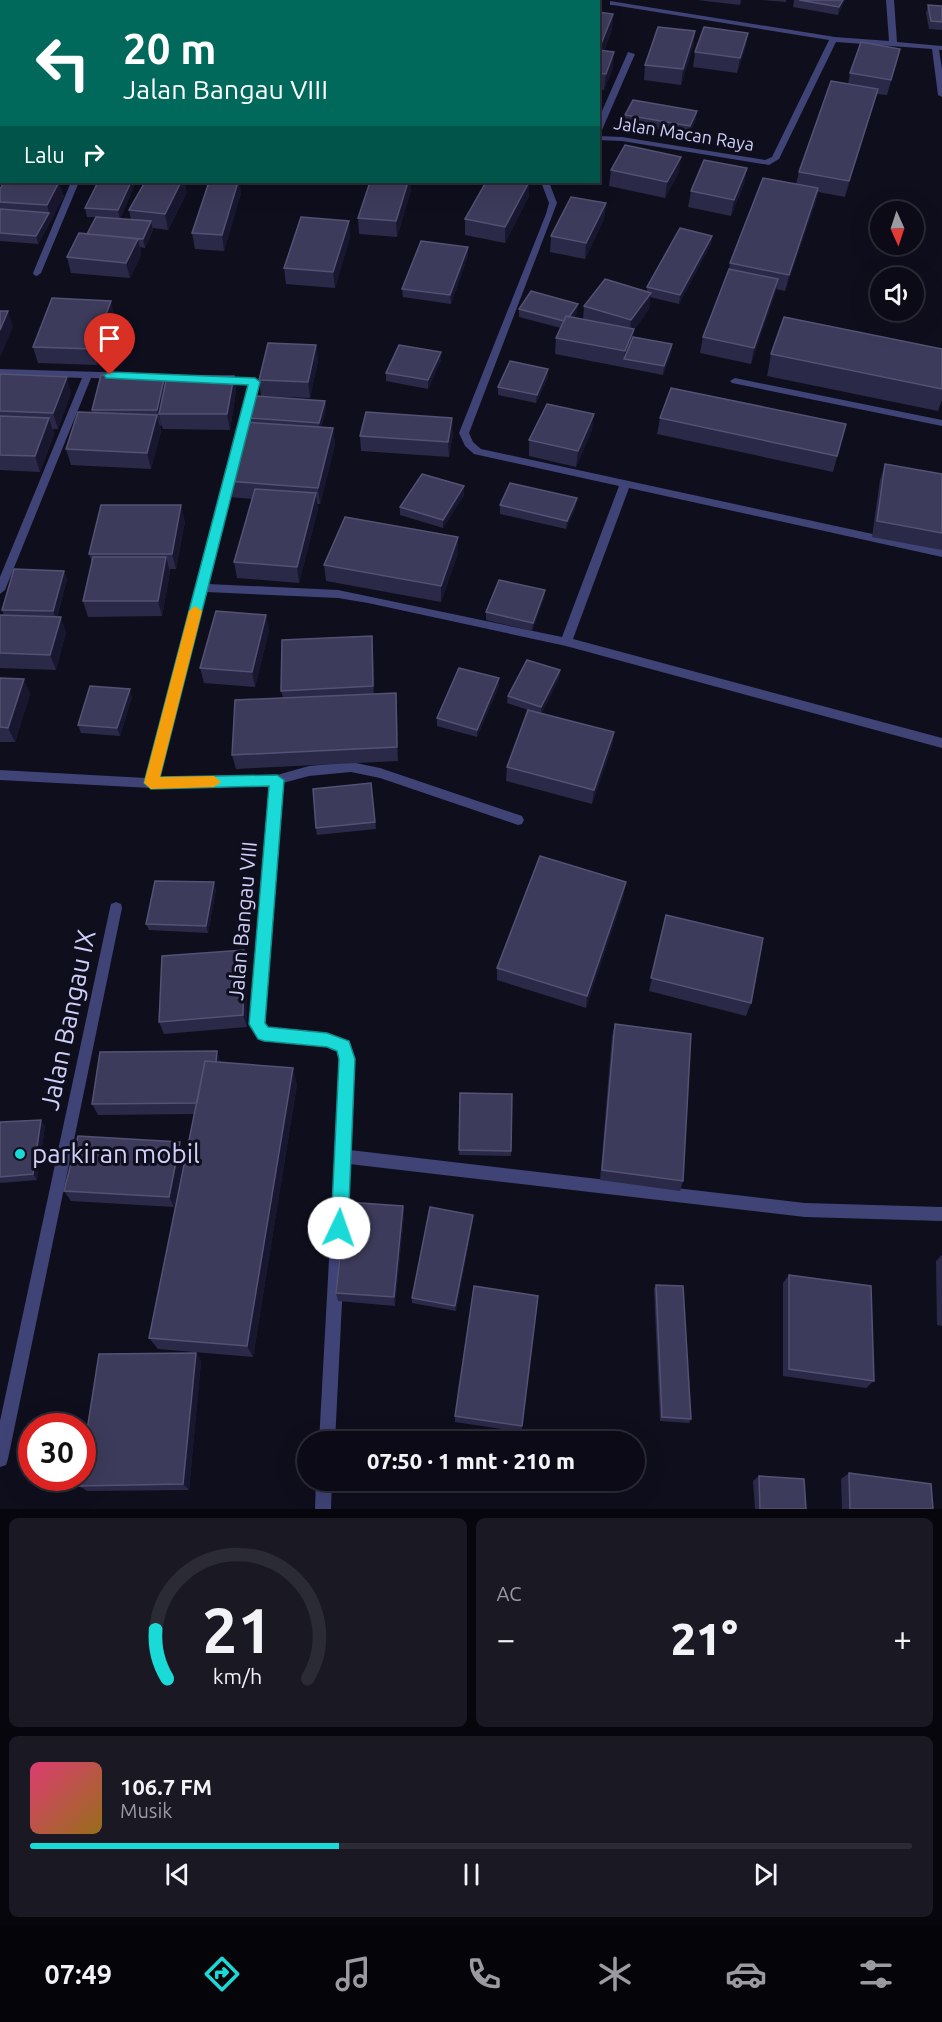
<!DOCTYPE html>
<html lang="id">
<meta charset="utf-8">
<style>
:root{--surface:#0b0a16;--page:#191823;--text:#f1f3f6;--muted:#9a9aa1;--line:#2b2b35;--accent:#1adad7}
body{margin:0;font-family:Ubuntu,sans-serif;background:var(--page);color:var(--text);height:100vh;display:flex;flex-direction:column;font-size:22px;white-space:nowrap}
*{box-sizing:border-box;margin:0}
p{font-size:20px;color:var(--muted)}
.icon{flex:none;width:33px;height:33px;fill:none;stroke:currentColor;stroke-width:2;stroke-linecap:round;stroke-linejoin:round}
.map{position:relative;height:1509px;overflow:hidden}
.drawer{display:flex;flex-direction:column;gap:9px;padding:9px;background:#06060c;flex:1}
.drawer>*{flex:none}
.banner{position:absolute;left:0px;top:0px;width:600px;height:183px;box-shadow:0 6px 24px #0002,0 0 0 2px var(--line);background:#00695c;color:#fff;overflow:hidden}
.needle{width:39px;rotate:177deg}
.controls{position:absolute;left:870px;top:201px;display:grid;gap:12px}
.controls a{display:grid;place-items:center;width:54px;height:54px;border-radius:50%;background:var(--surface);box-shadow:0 6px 24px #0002,0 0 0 2px var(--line);font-size:30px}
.speed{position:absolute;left:18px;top:1413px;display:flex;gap:12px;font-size:30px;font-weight:700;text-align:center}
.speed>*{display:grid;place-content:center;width:78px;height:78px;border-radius:50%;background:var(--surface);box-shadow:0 6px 24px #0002,0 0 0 2px var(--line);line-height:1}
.speed .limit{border:9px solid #d22;background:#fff;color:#111}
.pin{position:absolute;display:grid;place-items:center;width:51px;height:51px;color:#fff;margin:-62px -26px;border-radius:50% 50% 50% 0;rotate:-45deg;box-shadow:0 0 6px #0007}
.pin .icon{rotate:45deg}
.me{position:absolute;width:66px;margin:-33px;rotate:3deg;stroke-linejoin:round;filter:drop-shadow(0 0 4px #0008)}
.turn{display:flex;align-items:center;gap:21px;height:126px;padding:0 24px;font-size:27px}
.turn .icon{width:78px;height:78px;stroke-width:2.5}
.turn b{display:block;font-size:42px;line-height:51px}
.then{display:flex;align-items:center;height:57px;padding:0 24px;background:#0003;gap:12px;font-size:22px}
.big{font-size:45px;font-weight:800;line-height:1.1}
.drawer .tile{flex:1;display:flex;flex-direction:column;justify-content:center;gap:9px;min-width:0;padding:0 21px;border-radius:9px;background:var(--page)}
.drawer .dial{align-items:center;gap:0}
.dial svg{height:156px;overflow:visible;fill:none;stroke:var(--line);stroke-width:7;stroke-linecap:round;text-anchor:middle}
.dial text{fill:var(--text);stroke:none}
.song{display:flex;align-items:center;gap:18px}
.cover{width:72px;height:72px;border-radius:9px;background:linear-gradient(135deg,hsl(340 70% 55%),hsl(40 70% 35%))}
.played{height:6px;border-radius:3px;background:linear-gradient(90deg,var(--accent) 35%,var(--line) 35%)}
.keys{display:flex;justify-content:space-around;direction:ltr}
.heat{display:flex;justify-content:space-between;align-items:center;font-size:33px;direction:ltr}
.drawer .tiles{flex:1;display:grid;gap:9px;grid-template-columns:1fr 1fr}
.tile:last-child{grid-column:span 2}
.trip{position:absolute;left:297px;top:1431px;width:348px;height:60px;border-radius:30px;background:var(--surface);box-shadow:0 6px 24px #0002,0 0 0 2px var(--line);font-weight:800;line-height:60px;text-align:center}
.dock{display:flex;height:96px;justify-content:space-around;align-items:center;background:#040409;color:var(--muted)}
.dock .icon{width:42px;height:42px}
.dock .active{color:var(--accent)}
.dock b{font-size:27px;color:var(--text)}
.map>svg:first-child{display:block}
</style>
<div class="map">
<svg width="942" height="1509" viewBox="0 0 942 1509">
<rect width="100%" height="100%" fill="#0f0e1d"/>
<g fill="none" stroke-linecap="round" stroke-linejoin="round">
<path fill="#3f4376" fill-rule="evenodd" d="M735,378L942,420V426L732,383L730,381Z"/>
<path fill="#3f4376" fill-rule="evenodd" d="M886,0H894L897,42L942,46V50H939L942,69V97L938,95L932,49L836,42L779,159L769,165L622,141L598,140V136L622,137L765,160L772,157L829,40L613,5H610V1L835,37L889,41Z
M628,52L635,54L602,130L598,132V120Z
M0,151H2V155H0Z
M71,182H79L41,273L37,276L34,275L33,273Z
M541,182H549L557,203L469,433L473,442L481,449L942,549V557L629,488L573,639L942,738V748L566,646L368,603L338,598L206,592L158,778L277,775L309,766L351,762L380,768L522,816L524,820L522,824L518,825L380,778L351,772L309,776L283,783L264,1023L268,1028L327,1034L349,1041L354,1059L350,1150L805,1203L942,1207V1221L805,1217L349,1164L335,1442H319L340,1059L338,1050L327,1046L259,1039L250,1024L270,785L151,788L0,780V770L146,778L226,473L231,469L236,473L208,584L338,590L562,637L619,486L474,454L465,446L459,433L546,214L549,203Z
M0,369L134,373L139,376L134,379L91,378L5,590L0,594V577L82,378L0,375Z
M220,377L255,379L260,382L244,441L240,442L235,439L249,385L217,382L215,380Z
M116,902L121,904L122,908L8,1459L6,1465L0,1467V1421L110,908L111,904Z
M316,1480H332L331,1509H315Z"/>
</g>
<path fill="#2b2948" d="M697,0H741L740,5Z
M761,0H786V2Z
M794,0H845L838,15L793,7Z
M928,5L942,6V30L929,29L926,13Z
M598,12L613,14L612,29L604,51L613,68L604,90L598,89Z
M695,31L693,47L681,85L644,80L645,65Z
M748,33L745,49L737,73L693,67L695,52Z
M896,64L887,95L877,94L845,197L818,192L815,204L785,291L776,289L751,364L700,353L703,337L729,269L730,263L796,184L799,172L848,84L850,73Z
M625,115L696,119L689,135L624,123Z
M747,168L744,184L731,216L688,207L691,191Z
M611,170L679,172L665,198L609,186Z
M98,182H136L120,219L131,220L129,210L187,192L168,230L153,228V230L145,248L140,247L141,255L130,278L71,273L67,257L87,234L96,217H87L85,208Z
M0,189L64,196L38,244L0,241Z
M411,190L397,237L359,234L358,218Z
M241,193L224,251L195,249L192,233Z
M529,196L505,243L465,235V219Z
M606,203L604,219L585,259L550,252L551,236Z
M712,236L711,244L679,304L650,297L649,309L634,330L633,337L672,344L671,353L663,375L555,354L556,338L561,328L519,317V309L577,312L574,318L583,319L584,306L647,291V287Z
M350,237L335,288L286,284L284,268Z
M468,247V255L451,304L403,297L402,289Z
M115,317L97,365L38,363L33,347Z
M316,345L318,361L310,398L261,396L259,380Z
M942,349V400L938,411L767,376L771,354Z
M441,360L428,389L386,381V373Z
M548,369V377L536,403L498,395V387Z
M0,374L71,393L58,429H53L54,434L40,472L0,470Z
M165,375L166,380L234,376L236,391L230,430L163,429L161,424V426H160L161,431L151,469L71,465L66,449L93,413L92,410Z
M325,401L326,410L321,427L333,428L335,444L320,504H317L318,509L299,583L237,578L234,562L252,499L229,497L226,481L250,422L249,418Z
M660,418L846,424L833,472L657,434Z
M592,430L576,467L529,456V440Z
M453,433L449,457L361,451L360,436Z
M885,464L942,474V550L872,537L880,480Z
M464,495L443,528L400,515V507Z
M500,505L576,506L566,529L500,514Z
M185,521L176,569H170V572L162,616L88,617L83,601L92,562L89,554Z
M458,553L441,602L326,581L324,565Z
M64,571L67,579L57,617L66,632L56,670L0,668V615L4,616L2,610Z
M545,590L544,598L532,631L486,620V612Z
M266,615L269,630L255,687L204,683L200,668Z
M372,636L373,651L374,694L397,708L398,761L236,769L232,755L283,698L281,691Z
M560,670L559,678L542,713L614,732L612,746L592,804L506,781L507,767L528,710L507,703L508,696Z
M0,678L30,694L15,742H0Z
M499,686L477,737L437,726V718Z
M132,697L120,736L81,733L78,725Z
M371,783L376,829L317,835L316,828Z
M216,889L208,933L149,930L146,924Z
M624,895L586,1008L497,980V968Z
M666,915L751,1003L746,1016L649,991Z
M247,963V1027L164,1034L159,1022Z
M615,1024L683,1181L680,1191L600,1180L612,1036Z
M221,1063L297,1084L253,1357L158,1349L149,1338L195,1114L98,1115L92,1104Z
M460,1093L512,1094L511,1156L459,1155Z
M0,1122L45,1126L37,1180L0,1183Z
M185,1152L174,1207L71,1201L64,1191Z
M403,1206L404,1215L395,1306L338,1301L336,1293Z
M473,1220L456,1311L412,1303V1298Z
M942,1255V1326L937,1325L936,1261Z
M789,1275L874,1381L866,1388L783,1376V1283Z
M656,1285L691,1419L689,1423L660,1421L654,1289Z
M196,1353L201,1361L189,1490L87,1491L79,1486Z
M455,1416L522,1426L521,1432L455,1422Z
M849,1473L933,1509H842L841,1479Z
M759,1476L806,1509H755L753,1481Z"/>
<path fill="#19162f" d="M843,0H845L838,15L839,7Z
M613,14L612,29L600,60L601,44Z
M695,31L693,47L681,85L683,69Z
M748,33L745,49L737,73L740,58Z
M614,52L613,68L604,90L606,74Z
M878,89L874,104L845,197L849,181Z
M697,111L696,119L689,135L690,126Z
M681,157L679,172L665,198L667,182Z
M747,168L744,184L731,216L734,200Z
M59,182L64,196L51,221L47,205Z
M131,182H136L120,219L118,210Z
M181,182H185L187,192L168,230L165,214Z
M238,182H240L241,193L224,251L222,235Z
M408,182H411V190L397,237L396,221Z
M529,182V196L505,243V227Z
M818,188L815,204L785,291L789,275Z
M606,203L604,219L585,259L586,243Z
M49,213L51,221L38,244L36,236Z
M151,221L153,230L145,248L143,239Z
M349,221L350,237L335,288L333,272Z
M712,236L711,244L679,304L680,295Z
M138,239L141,255L130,278L126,263Z
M468,247V255L451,304L450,295Z
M778,279L775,295L751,364L754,348Z
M651,293L649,309L634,330L632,345L624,359L625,351L630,336L631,320Z
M111,301L115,317L97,365L93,349Z
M578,304L577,312L566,330V321Z
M8,311L13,327L0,358V330Z
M672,344L671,353L663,375L664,366Z
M316,345L318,361L310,398L308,382Z
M441,352V360L428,389V380Z
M548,369V377L536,403L537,395Z
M165,375L168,391L159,414L161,426L157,410Z
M234,376L236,391L230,430L227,414Z
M67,377L71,393L58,429L53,413Z
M325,401L326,410L320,431L319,423Z
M594,414L592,430L576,467L578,451Z
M157,415L161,431L151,469L147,453Z
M49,418L54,434L40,472L35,456Z
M452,418L453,433L449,457L448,442Z
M333,428L335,444L320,504L318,488Z
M464,486V495L443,528V520Z
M316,493L318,509L299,583L297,567Z
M577,498L576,506L566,529L567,521Z
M181,505L185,521L176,569L172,554Z
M458,537V553L441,602V586Z
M166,557L170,572L162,616L158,601Z
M64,571L67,579L56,619L53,611Z
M545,590L544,598L532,631L533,623Z
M266,615L269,630L255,687L252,672Z
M61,617L66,632L56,670L50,655Z
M372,636L373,651L374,701L373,686Z
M560,670L559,678L541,715V707Z
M499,678V686L477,737V730Z
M24,679L30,694L15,742L8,728Z
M130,689L132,697L120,736L117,728Z
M396,693L397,708L398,761L397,747Z
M614,732L612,746L592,804L594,790Z
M214,882L216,889L208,933L206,926Z
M626,882L624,895L586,1008L587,996Z
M244,950L247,963V1027L243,1015Z
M217,1051L221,1062L216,1066Z
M293,1068L297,1084L253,1357L247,1346Z
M41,1120L45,1126L37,1180L33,1174Z
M180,1142L185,1152L174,1207L169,1197Z
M403,1206L404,1215L395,1306L394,1297Z
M473,1215V1220L456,1311L455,1306Z
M196,1353L201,1361L189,1490L183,1484Z"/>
<path fill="#3d3b5b" stroke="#545274" stroke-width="1.5" d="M799,0H843L839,7Z
M928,5L942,6V22L931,21Z
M598,12L613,14L601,44H598Z
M658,27L695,31L683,69L645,65Z
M704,27L748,33L740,58L695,52Z
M861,42L900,49L891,80L850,73Z
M598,50L614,52L606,74L598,73Z
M831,81L878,89L849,181L799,172Z
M633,100L697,111L690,126L625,115Z
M625,145L681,157L667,182L611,170Z
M704,160L747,168L734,200L691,191Z
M763,178L818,188L789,275L730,263Z
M4,182H59L47,205L0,202V189Z
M98,182H131L118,210L85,208Z
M145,182H181L165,214L129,210Z
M209,182H238L222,235L192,233Z
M370,182H408L396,221L358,218Z
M486,182H529L505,227L465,219Z
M571,197L606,203L586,243L551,236Z
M0,209L49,213L36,236L0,233Z
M96,217L151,221L143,239L87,234Z
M301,217L349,221L333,272L284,268Z
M680,228L712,236L680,295L647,287Z
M79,233L138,239L126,263L67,257Z
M421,241L468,247L450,295L402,289Z
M729,269L778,279L754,348L703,337Z
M605,279L651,293L631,320L584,306Z
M531,291L578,304L569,317L566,316L564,321L519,309Z
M52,298L111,301L93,349L33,347Z
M0,311H8L0,330Z
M566,316L634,329L625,351L556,338Z
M784,317L942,349V389L771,354Z
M633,337L672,344L664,366L624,359Z
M268,343L316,345L308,382L259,380Z
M399,345L441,352L428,380L386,373Z
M510,361L548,369L537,395L498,387Z
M0,374L67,377L53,413L0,411Z
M101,375H165L157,410H92Z
M167,376H234L227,414H159Z
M671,388L846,424L837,456L660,418Z
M256,396L325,401L319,423L249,418Z
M547,404L594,414L578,451L529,440Z
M78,412L157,415L147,453L66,449Z
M366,412L452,418L448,442L360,436Z
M0,416L49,418L35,456L0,455Z
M244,422L333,428L318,488L226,481Z
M885,464L942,474V533L877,521Z
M422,474L464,486L443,520L400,507Z
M510,483L577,498L567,521L500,505Z
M255,489L316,493L297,567L234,562Z
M101,505H181L172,554H89Z
M345,517L458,537L441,586L324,565Z
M93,557H166L158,601H83Z
M14,569L64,571L53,611L2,610Z
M499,580L545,590L533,623L486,612Z
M216,611L266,615L252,672L200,668Z
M0,615L61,617L50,655L0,653Z
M372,636L373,686L281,691L282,640Z
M527,660L560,670L541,707L508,696Z
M459,668L499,678L477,730L437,718Z
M0,678L24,679L8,728L0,727Z
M90,686L130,689L117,728L78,725Z
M396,693L397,747L232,755L235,700Z
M528,710L614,732L594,790L507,767Z
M371,783L375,822L316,828L313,789Z
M540,856L626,882L587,996L497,968Z
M155,881L214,882L206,926L146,924Z
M666,915L763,938L751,1003L651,978Z
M244,950L243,1015L159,1022L162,956Z
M615,1024L691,1034L683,1181L602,1170Z
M217,1051L216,1062L205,1061L197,1103L92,1104L100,1052Z
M205,1061L293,1068L247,1346L149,1338Z
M460,1093L512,1094L511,1151L459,1150Z
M41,1120L33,1174L0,1177V1122Z
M78,1136L180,1142L169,1197L64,1191Z
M346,1202L403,1206L394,1297L336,1293Z
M430,1207L473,1215L455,1306L412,1298Z
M789,1275L871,1286L874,1381L789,1369Z
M656,1285L683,1286L691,1419L662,1417Z
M474,1286L538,1296L522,1426L455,1416Z
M196,1353L183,1484L79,1486L80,1478H82V1462L99,1354Z
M849,1473L931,1484L933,1509H850Z
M759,1476L804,1479L806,1509H760Z"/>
<path fill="#1adad7" stroke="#118e8c" stroke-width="1.5" d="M110,372L255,378L260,382L160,777L277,775L284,780L265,1023L268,1027L327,1033L349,1041L355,1059L348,1228L345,1234L339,1236L333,1234L331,1228L339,1059L337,1051L327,1047L264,1041L258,1039L249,1024L269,786L151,789L144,783L248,385L106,378L104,375Z"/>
<path fill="#f59e0b" d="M195,606L202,611L160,777L214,776L221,782L214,787L151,789L144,783L189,611Z"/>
<circle fill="#1adad7" stroke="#0f0e1d" stroke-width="2" cx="20" cy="1154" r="6"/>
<g text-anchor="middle" stroke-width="6" stroke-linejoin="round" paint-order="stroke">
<g font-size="18" fill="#cfd0f9" stroke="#0f0e1d">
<text transform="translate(684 134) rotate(9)" y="6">Jalan Macan Raya</text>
</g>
<g font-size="21" fill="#cfd0f9" stroke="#0f0e1d">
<text transform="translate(243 921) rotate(-85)" y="7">Jalan Bangau VIII</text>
</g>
<g font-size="26" fill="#cfd0f9" stroke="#0f0e1d">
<text transform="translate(68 1020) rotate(-78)" y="9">Jalan Bangau IX</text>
</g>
<g font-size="26" fill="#cfd0f9" stroke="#0f0e1d" text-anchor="start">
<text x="32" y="1163">parkiran mobil</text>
</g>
</g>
</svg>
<div class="controls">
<a><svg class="needle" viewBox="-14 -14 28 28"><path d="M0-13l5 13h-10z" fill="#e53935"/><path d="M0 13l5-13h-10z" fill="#9a9aa1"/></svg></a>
<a><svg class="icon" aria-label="sound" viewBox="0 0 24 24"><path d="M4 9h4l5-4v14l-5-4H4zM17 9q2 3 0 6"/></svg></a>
</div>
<div class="speed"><div class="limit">30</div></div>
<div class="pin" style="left:110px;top:375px;background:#d93025"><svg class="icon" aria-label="arrive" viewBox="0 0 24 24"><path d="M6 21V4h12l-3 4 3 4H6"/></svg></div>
<svg class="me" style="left:339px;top:1228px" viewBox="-20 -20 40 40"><circle r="19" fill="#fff"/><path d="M0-13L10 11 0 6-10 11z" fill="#1adad7"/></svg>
<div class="trip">07:50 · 1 mnt · 210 m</div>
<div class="banner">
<div class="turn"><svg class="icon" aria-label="left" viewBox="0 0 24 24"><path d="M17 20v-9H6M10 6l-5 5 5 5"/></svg><div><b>20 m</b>Jalan Bangau VIII</div></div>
<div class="then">Lalu<svg class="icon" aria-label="right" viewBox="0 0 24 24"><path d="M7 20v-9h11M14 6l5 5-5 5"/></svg></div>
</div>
</div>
<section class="drawer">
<div class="tiles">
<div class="tile dial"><svg viewBox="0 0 100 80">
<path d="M14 69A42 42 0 1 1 86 69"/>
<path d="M14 69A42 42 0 0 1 8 44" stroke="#1adad7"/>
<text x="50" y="56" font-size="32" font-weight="700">21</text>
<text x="50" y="72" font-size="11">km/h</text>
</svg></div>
<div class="tile"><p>AC</p>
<div class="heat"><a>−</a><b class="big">21°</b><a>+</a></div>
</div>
<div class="tile">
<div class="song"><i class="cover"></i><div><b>106.7 FM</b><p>Musik</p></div></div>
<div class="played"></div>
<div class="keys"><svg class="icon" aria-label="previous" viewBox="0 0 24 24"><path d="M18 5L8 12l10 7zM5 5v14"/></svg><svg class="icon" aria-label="pause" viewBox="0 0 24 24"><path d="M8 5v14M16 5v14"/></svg><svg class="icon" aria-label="next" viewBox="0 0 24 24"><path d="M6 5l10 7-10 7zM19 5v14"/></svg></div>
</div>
</div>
</section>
<nav class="dock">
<b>07:49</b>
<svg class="icon active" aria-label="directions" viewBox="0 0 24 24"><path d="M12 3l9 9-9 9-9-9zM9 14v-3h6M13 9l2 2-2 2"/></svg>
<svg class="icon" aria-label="music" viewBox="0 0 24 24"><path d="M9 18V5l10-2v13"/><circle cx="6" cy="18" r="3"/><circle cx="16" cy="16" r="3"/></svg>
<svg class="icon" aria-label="phone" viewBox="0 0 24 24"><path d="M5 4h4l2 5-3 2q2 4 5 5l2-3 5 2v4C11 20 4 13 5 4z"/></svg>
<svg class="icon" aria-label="climate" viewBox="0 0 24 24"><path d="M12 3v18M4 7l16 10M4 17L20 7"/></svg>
<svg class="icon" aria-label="car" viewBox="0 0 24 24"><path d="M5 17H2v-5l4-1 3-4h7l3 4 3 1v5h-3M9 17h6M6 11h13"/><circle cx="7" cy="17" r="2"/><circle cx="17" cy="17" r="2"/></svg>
<svg class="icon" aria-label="filters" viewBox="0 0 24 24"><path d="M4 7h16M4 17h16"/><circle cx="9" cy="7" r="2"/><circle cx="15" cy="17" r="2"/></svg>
</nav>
